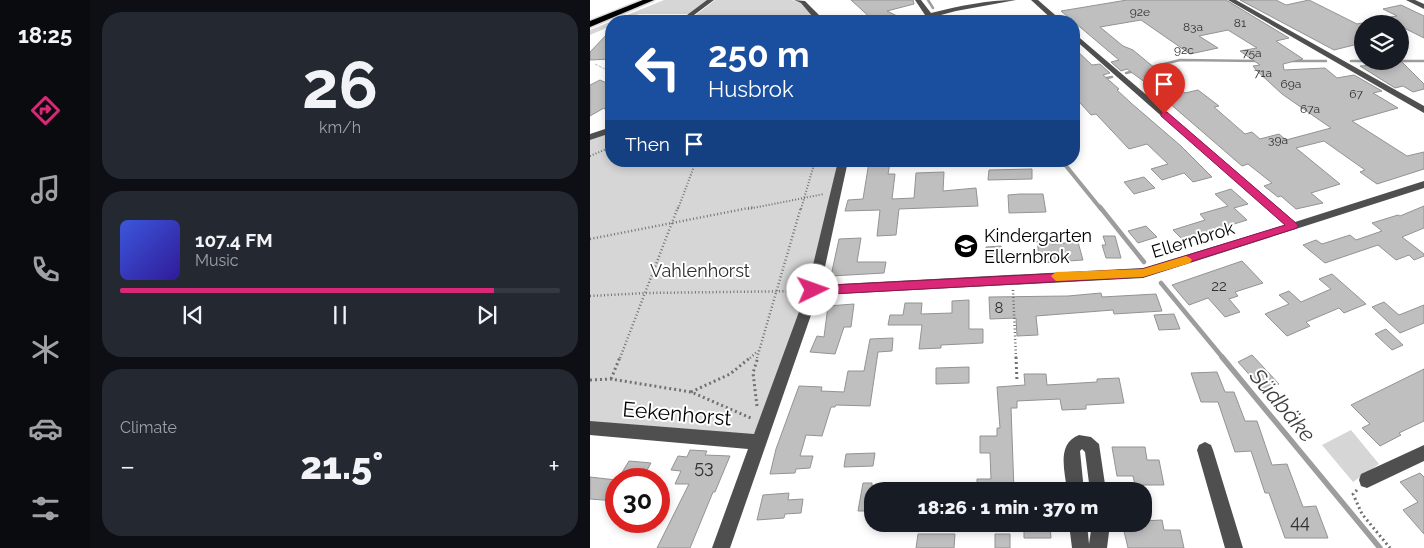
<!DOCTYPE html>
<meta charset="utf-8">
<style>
:root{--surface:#171b24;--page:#242831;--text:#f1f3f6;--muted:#9ea1a6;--line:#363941;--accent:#db2777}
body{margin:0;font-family:Raleway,sans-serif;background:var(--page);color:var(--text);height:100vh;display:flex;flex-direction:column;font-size:19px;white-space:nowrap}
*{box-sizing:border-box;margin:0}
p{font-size:16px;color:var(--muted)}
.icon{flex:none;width:28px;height:28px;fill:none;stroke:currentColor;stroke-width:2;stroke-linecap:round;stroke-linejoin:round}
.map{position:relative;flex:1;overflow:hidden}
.details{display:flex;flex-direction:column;gap:12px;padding:12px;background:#0d0f14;width:500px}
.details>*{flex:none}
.guide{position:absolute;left:15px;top:15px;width:475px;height:152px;border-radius:20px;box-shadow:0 2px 8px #0003;background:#1a4fa0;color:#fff;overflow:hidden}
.tools{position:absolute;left:764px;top:15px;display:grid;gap:10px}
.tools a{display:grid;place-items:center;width:55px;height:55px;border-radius:50%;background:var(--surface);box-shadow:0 2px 8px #0003;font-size:25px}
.speed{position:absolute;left:15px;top:468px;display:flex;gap:10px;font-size:25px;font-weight:700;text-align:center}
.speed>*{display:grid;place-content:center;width:65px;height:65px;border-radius:50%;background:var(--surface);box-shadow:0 2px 8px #0003;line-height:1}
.speed .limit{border:8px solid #d22;background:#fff;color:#111}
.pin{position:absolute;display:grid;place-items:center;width:42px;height:42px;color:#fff;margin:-51px -21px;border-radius:50% 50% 50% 0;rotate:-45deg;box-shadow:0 0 5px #0007}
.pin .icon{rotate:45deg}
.me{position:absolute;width:55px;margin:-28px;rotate:87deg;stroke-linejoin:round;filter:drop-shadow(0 0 4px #0008)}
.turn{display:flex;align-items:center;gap:18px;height:105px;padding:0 20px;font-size:22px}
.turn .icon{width:65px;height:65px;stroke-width:2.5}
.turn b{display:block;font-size:35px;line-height:42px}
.then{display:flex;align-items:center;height:48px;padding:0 20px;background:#0003;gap:10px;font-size:19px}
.big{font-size:38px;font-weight:800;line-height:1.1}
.details .tile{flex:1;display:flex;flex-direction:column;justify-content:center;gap:8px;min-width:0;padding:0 18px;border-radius:20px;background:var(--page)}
.details .dial{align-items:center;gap:0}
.dial b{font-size:65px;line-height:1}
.song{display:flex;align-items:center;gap:15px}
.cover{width:60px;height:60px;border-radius:8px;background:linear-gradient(135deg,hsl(230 70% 55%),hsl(250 70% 35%))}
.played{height:5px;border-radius:2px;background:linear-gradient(90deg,var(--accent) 85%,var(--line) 85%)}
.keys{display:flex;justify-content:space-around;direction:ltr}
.heat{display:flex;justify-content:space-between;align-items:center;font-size:28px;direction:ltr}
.trip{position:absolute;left:274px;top:482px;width:288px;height:50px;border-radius:20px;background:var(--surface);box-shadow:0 2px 8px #0003;font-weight:800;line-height:50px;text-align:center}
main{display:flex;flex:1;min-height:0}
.tab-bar{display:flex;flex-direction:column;width:90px;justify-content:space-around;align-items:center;background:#090b0e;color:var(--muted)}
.tab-bar .icon{width:35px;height:35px}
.tab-bar .selected{color:var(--accent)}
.tab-bar b{font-size:22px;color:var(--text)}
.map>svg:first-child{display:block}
</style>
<main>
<nav class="tab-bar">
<b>18:25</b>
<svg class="icon selected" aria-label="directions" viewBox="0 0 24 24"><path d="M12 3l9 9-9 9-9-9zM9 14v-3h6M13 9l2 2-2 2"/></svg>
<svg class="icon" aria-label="music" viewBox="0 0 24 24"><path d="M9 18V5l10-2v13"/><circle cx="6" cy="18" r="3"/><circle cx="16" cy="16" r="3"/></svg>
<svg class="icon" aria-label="phone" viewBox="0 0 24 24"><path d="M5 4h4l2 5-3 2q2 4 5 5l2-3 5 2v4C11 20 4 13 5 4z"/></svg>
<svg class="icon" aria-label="climate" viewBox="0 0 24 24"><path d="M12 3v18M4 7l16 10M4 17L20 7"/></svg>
<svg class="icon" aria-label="car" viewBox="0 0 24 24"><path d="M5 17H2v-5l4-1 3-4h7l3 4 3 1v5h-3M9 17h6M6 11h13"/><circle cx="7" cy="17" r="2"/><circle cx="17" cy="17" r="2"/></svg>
<svg class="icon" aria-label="filters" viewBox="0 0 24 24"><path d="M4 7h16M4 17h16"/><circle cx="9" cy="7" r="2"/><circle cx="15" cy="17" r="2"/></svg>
</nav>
<section class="details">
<div class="tile dial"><b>26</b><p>km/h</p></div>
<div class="tile">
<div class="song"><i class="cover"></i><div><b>107.4 FM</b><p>Music</p></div></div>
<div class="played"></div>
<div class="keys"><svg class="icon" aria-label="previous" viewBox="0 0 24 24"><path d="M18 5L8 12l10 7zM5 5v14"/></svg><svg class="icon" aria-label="pause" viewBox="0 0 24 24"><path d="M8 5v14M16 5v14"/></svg><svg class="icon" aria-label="next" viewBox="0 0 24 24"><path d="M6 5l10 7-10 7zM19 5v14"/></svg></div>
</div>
<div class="tile"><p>Climate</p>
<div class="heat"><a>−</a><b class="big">21.5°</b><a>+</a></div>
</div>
</section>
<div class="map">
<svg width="834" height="548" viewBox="0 0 834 548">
<rect width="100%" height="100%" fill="#fff"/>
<path fill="#d6d6d6" d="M74,0H119L101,14H49L31,21H21V26L0,35V30Z
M125,0H202L214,4L224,16L207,21H98Z
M21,132V161H248L219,294L163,437L0,422V140Z
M761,430L789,464L763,482L732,445Z"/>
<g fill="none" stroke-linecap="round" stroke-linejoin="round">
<path stroke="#9d9d9d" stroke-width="2.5" d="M338,0L343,8
M350,17L354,21
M702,61H736
M761,61H772
M810,61H834
M558,68L590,60L669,61
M536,73L545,71
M511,79L522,77"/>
<path stroke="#9d9d9d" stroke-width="4" d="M472,161L511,209"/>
<path stroke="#9d9d9d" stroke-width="4.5" d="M510,207L554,262
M571,283L633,358"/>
<path stroke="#9d9d9d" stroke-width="5.5" d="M632,357L790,548"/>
</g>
<path fill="#bfbfbf" stroke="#939393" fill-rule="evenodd" d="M261,0H323L324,4L297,11L309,17L297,21H284Z
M537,0H636L699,38L686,41L713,59L693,64L694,70L735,68L747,78L764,75L792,91L783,93L808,108L762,121L817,156L834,152V169L787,184L770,172L775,170L734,141L706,148L750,184L721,193L733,203L706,209L691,196L688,197L674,186L682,183L658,164L652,166L556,83L537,69L531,71L521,62L529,60L471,11ZM551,20L600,54L628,48L609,36L638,30L667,48L650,51L670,65L663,66L666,70L692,94L741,128L696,140L689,134L670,139L662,132L655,134L624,107L629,106L608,90L595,93L543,50L533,46L510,27Z
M650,0H686L696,5L719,0L767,24L772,23V43L744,50Z
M811,5L834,16V38L810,26V24H804L794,18L807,16L793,9Z
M21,30V59L0,60V52Z
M484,48L502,65L510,64L520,73L513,75L529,89L527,90L541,103L591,146L622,177L603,182L594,173L572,180L561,169L578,164L557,144L539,149L506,114L501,115L484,96Z
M785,62H812L834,84V89L823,92L813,86L805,88L770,66L788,65Z
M10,80L21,85V117L14,108L0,116V85Z
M279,162H300L298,174H305L302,199L324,198L326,173L354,172L353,191L386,188L388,206L309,209L306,235L287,236L290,210L255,211L258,200L273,199Z
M442,169V179L398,180L399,170Z
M554,177L565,188L544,194L534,182Z
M641,189L658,204L644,208L657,220L593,240L583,230L615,220L610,214L638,206L625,194Z
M430,194H453L456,212L419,213L418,195Z
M834,206V228L812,237L834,254V256L824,260L819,255L806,260L788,245L735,263L713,245L726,240L732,244L760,235L766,240L792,231L782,223L808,215L810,216Z
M556,226L567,237L548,243L538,231Z
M513,236H525L531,258H516L512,245H516Z
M271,238L267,262H296L294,273L241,276L249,239Z
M461,240L462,244L488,242L493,260L450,263L447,241Z
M411,246L413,261L397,262L396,247Z
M652,261L673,283L645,292L648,296L639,299L650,312L635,317L618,298L599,305L582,285Z
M742,274L776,304L754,313L749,308L716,322L720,326L697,336L675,314L699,304L689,295L699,291L711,302L741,289L729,279Z
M511,293L512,297L566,294L572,311L524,314L523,310L446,316L448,335L427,336L426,318L400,319L399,297L478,296Z
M379,300V329H393V343L351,345V348L329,349L332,325H298L300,315H313L315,303H332L331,314L362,313V301Z
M794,302L809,315L834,305V323L810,333L782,307Z
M264,304L261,327H254L245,354L220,352L227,336L234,337L238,306Z
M584,314L590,329L569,330L564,315Z
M796,329L813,345L802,350L785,334Z
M303,338L302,351L288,352L280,406L246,405L245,407H241L232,436L216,435L210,456H223L220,468L206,469L205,473L180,474L186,449L209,386L232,387L231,391L254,392L258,371H274L280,339Z
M662,355L689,384L674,391L648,362Z
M379,367V383L346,384V368Z
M834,369V421L809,433L811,435L790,446L772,428L780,424L761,405Z
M627,372L635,392H644L655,421H667L682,465L697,464L713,507L726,506L738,538H695L679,493H675L661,451L645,452L628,402H611L601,373Z
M434,374H456L457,385L507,382V379L529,378L534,403L496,405V409L472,410L470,399L427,401V408H421L424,491H387V479H401L400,453H390V436H407V428H410L407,387L435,385Z
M522,447H555L557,460H569L574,485H545L543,476H527Z
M100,450L117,451L115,455L140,456L125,492H123L100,548H67L99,484H85L91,471L81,470L88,456L97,457Z
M285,453L283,466L254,467L256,454Z
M39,461L61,463L52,479H28Z
M830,473L834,477V534L813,510L828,502L810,482Z
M0,477L26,480V501L0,499Z
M273,483H282V511H268Z
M199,493L198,500L213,499L211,513L195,514L194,518L167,520L173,495Z
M572,520L574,530H590L594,548H538L534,531L552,530L550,524H552V521Z
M434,527H460L461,538H434Z
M328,534H365L364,548H326Z
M405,534H420V548H405Z"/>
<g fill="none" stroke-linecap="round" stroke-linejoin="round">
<g stroke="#dbdbdb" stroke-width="3">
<path id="highway" d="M53,0H64L0,27V21Z"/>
</g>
<path stroke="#717171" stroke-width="1" stroke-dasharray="0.5 1" stroke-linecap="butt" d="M5,64L21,72"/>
<path stroke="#717171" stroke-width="2" stroke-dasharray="1 2" stroke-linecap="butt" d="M0,156L21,147
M88,209L106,161
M158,209L234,194
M211,209L225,161"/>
<path stroke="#717171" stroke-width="2.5" stroke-dasharray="1 2.5" stroke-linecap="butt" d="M0,239L164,207
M423,290L426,358
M0,296L56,293L211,291
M30,358L88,207
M160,358L168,351
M167,358L211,207"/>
<path stroke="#717171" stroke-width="3" stroke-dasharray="2 3" stroke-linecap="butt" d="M426,357L427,382
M21,379L30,357
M0,380L21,379L101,392L163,419
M101,392L140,374L161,357
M167,406L163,373L168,357
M767,490L763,494L772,514L800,548"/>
<path fill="#4f4f4f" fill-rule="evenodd" d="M117,0H124L96,21H89Z
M204,0L215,1L230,16L228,21H222V16L211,3Z
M325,0H331L341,13C369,6 397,0 426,0L366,11L328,21H318L335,15Z
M441,0H448L472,21H464Z
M638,0H646L834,106V113Z
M816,0H825L834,4V9Z
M484,33L705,222L834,181V188L553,278L228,295L140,548H122L158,449L0,435V421L164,434L217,290L248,161H258L231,285L553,268L695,225L484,39Z
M21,127V133L0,140V134Z
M489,435L501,437L509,444L516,491H500L495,452L492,449L490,451L494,491H477C475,471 466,444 489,435Z
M615,442L621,445L623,450L653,548H635L607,450L609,445Z
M834,445V461L777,488L771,486L769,480L771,474Z
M479,524H497L499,544L502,524H520L517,548H482Z"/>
<use href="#highway" fill="#000" fill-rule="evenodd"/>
</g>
<path fill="#db2777" stroke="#8e194d" d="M571,112H577L707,224L708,226L707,228L553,277L223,295L217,290L223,286L553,269L695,225L571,116Z"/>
<path fill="#f59e0b" d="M596,256L600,258L602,260L600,263L553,277L466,281L461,276L466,272L553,269Z"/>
<defs>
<g id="school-disc" transform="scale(1.25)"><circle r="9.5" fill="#000" stroke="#fff"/><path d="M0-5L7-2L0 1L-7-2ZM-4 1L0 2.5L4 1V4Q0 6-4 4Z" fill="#fff"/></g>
</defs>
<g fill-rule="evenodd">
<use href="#school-disc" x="376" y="246"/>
</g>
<g text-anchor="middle" stroke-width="4" stroke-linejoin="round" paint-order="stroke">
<g font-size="12" fill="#303030">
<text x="550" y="16">92e</text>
<text x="650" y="27">81</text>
<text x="603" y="31">83a</text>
<text x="594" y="54">92c</text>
<text x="662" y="57">75a</text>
<text x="673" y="77">71a</text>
<text x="701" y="88">69a</text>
<text x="766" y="98">67</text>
<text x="720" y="113">67a</text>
<text x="688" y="144">39a</text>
</g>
<g font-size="15" fill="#303030">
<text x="629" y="291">22</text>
<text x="409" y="313">8</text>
</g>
<g font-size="18" fill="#000" stroke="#fff" text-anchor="start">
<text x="394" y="242">Kindergarten<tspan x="394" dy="21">Ellernbrok</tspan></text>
</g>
<g font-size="18" fill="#000" stroke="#fff">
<text transform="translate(603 240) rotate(-17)" y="6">Ellernbrok</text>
</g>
<g font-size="18" fill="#2d2d2d" stroke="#fff">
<text x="110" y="277">Vahlenhorst</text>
</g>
<g font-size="18" fill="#303030">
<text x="114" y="473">53</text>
<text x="710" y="528">44</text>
</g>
<g font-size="21" fill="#000" stroke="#fff">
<text transform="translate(87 414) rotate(5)" y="7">Eekenhorst</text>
</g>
<g font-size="22" font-style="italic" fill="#3e3e3e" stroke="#fff">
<text transform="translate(693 405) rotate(50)" y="8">Südbäke</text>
</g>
</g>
</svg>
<div class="tools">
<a><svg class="icon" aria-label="layers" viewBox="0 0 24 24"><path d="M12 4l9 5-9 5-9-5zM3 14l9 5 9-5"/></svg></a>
</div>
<div class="speed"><div class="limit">30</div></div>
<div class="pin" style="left:574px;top:114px;background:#d93025"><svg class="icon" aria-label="arrive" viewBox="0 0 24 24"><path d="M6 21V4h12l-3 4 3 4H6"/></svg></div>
<svg class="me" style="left:223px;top:290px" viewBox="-20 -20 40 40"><circle r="19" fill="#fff"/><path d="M0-13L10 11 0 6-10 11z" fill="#db2777"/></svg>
<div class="trip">18:26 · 1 min · 370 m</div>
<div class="guide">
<div class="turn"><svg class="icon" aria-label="left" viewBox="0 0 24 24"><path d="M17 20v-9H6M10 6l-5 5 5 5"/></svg><div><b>250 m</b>Husbrok</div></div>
<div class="then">Then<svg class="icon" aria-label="arrive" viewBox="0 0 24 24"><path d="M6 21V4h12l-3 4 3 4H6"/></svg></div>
</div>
</div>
</main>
